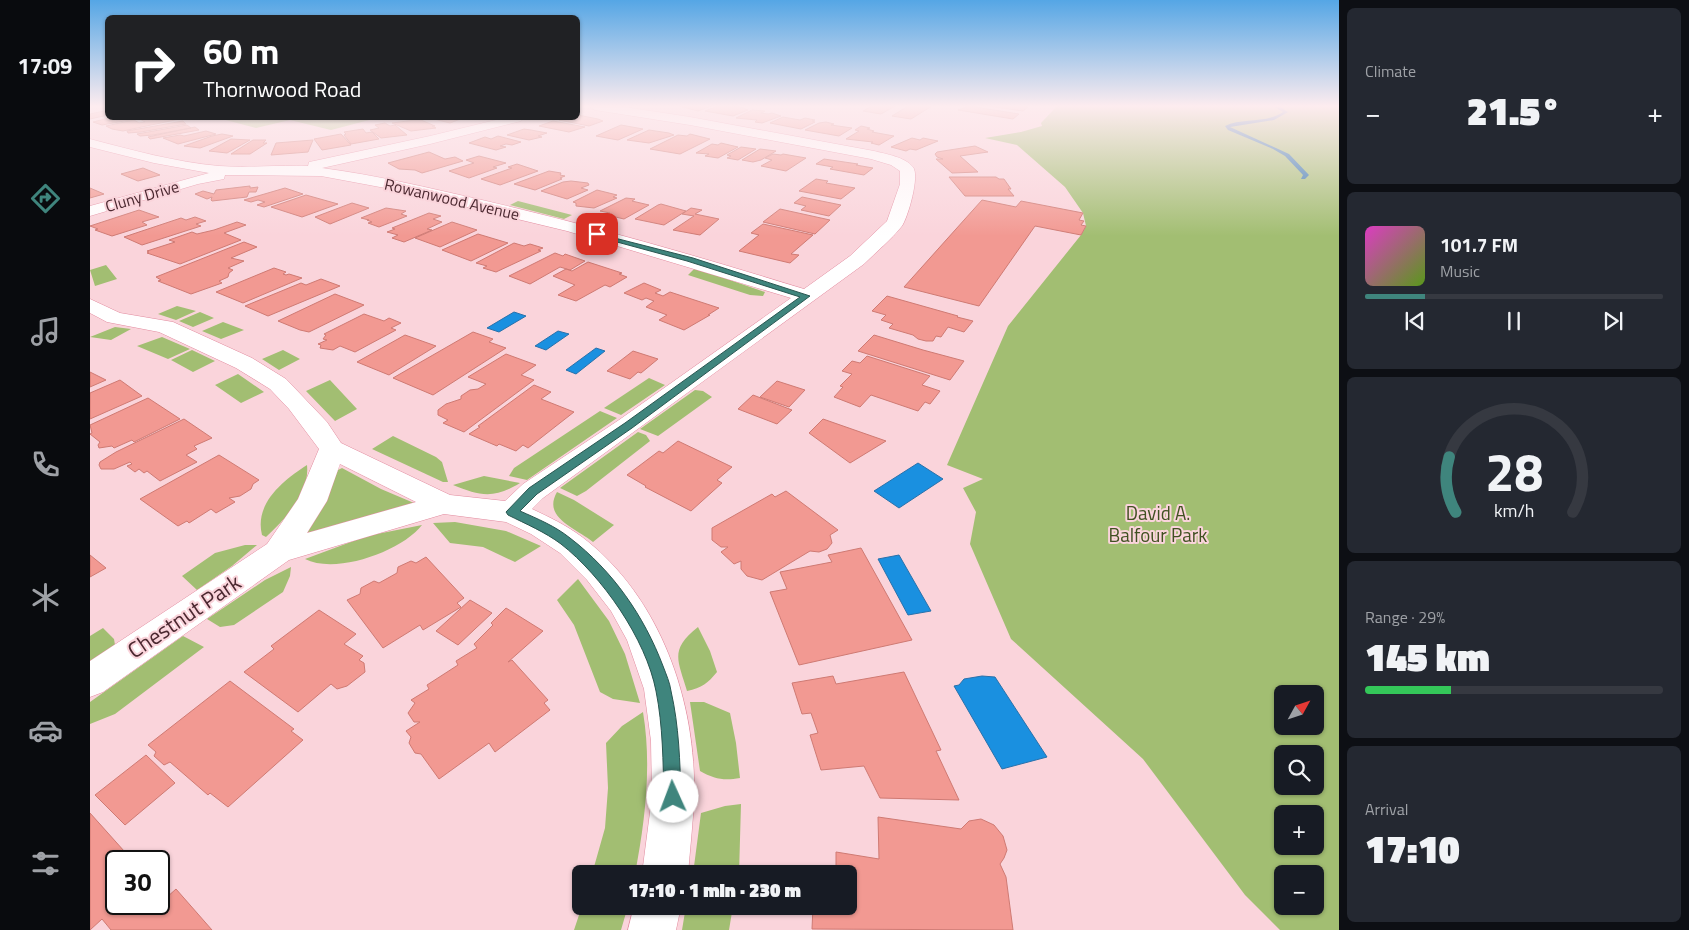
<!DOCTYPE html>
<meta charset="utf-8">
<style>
:root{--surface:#171b24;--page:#242831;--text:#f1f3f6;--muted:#9ea1a6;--line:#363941;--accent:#3f857d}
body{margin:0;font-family:"Titillium Web",sans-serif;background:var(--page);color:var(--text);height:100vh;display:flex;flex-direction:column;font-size:19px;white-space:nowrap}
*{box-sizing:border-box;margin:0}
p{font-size:16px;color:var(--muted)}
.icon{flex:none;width:28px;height:28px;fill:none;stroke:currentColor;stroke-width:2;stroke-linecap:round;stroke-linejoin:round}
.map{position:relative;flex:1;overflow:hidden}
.drawer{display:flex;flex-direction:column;gap:8px;padding:8px;background:#0d0f14;width:350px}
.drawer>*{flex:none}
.banner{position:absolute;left:15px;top:15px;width:475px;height:105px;border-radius:8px;box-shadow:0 1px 4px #0004;background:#202124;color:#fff;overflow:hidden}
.needle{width:32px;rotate:50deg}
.tools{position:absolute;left:1184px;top:685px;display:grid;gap:10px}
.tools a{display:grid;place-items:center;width:50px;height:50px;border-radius:8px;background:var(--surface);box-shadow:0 1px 4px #0004;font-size:25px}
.speed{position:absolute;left:15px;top:850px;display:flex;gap:10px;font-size:25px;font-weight:700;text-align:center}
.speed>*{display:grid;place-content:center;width:65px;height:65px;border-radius:50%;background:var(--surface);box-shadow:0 1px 4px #0004;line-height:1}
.speed .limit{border:2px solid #111;border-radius:8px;background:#fff;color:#111}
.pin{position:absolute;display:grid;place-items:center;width:42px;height:42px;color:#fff;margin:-21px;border-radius:10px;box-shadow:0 2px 8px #0006}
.me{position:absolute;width:55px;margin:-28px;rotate:358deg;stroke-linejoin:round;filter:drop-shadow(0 0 4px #0008)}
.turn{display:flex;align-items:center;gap:18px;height:105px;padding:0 15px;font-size:22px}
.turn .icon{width:65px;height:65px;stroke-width:2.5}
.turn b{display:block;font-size:35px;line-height:42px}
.big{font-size:38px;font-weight:800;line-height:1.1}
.drawer .tile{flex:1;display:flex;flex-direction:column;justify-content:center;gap:8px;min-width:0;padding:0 18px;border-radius:8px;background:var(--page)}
.drawer .dial{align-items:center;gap:0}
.dial svg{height:130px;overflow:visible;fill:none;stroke:var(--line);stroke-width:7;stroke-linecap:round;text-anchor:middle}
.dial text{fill:var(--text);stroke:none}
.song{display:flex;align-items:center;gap:15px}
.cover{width:60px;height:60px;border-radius:8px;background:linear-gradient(135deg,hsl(310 70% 55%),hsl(90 70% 35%))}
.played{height:5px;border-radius:2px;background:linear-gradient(90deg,var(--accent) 20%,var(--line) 20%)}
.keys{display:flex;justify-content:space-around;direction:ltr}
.heat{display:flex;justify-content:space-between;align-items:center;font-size:28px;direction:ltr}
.charge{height:8px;border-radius:4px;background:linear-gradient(90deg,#34c759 29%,var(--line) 0)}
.trip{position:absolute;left:482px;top:865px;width:285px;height:50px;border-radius:8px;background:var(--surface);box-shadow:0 1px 4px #0004;font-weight:800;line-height:50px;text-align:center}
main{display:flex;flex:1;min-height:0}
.dock{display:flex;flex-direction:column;width:90px;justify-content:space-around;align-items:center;background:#090b0e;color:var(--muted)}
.dock .icon{width:35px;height:35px}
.dock .active{color:var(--accent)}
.dock b{font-size:22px;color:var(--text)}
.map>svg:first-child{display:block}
</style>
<main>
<nav class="dock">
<b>17:09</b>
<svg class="icon active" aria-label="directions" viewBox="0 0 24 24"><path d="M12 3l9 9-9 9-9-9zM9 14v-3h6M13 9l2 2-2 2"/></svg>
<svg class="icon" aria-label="music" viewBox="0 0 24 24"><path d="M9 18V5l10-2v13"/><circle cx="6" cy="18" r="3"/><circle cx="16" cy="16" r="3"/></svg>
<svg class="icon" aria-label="phone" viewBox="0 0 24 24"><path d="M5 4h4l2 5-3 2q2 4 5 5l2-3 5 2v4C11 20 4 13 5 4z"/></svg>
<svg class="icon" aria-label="climate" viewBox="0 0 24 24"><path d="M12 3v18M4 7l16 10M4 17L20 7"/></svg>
<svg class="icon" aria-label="car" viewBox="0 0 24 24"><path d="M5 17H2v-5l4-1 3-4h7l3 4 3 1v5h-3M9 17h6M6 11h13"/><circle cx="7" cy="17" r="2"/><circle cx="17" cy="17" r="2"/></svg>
<svg class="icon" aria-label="filters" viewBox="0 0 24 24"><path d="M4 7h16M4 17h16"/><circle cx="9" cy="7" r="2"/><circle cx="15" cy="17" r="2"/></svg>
</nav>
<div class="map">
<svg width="1249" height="930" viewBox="0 0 1249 930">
<rect width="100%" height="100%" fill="#fad4db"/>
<path fill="#a2be72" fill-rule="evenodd" d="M967,106H1249V930H1190L1155,895L1053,759L921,639L880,544L886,512L873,488L893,479L857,465L918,326L991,235L996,226L993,213L975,187L927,145L895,138L931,132L952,126L951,123ZM1192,694H1225V726H1192ZM1192,754H1225V786H1192ZM1192,814H1225V846H1192ZM1192,874H1225V906H1192Z
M128,118H287L241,130L200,120L166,128Z
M428,201L482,215L474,219L420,205Z
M16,265L27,279L5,286L0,270Z
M605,268L675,292L673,296L660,295L598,275Z
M87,306L106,311L86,320L68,314Z
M110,312L124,318L103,327L89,321Z
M133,322L154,330L131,339L112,331Z
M25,327L41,329L21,340L0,337Z
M72,337L100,349L78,359L47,346Z
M102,350L125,361L103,372L81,360Z
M193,350L210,359L189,370L172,359Z
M148,374L174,392L151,403L125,385Z
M559,378L575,385L531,415L514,408Z
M240,380L267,409L245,421L216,391Z
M605,390L613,391L622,397L568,436L550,429Z
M510,411L527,418L437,480L419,476L424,468Z
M548,432L556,435L560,441L496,491L487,496L470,488Z
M303,436L346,457L352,462L358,482H353L282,449Z
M217,465C220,494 195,519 176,537L172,535C164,503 194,480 217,465Z
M252,468L291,489L324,503L235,531L209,534L235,502L248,470Z
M394,476L430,483C404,499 390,496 363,485Z
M467,492L484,500L524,525L503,542C486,528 452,518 467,492Z
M365,522L416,531L451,546L425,562L393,547L360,543L343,523Z
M332,525C312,551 246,575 215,559L277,536Z
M155,545H167L142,566L107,590L92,576L125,553Z
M201,567L200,576L193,592L144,625L130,627L117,619L175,580Z
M488,579L519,621L535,654L550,703L523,699L510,692L484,625L467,600Z
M608,627L620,651L627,672C618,683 612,688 597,691C588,660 579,650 608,627Z
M13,628L24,639L25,645L0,662V636Z
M93,636L114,647L25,714L0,724V702Z
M600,702H614L640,713L646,743L650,778C634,781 624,779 610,771Z
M553,712C562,766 555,821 545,874H502L515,828L518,788L516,743L532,726Z
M651,804L649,874H603L611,813L635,806Z
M492,906H538L531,930H484Z
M596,906H643L639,930H592Z"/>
<path fill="#1a90e0" stroke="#2971ab" d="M424,312L436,316L409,332L397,328Z
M468,331L479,334L456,350L445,346Z
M506,348L515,351L486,374L476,370Z
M828,463L853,479L809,508L784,491Z
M809,555L841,611L818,615L788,559Z
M892,676L905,677L957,757L912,769L864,686L869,685L874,679Z"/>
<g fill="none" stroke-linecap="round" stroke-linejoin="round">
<path fill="#2971ab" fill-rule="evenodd" d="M1183,106H1188L1198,112L1184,120L1140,127L1199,154L1219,175L1215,179H1211L1213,175L1195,156L1183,149L1138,130L1135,126C1153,117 1175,124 1193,112Z"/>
</g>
<path fill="#f29992" stroke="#cf7a73" d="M589,106H621L608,111Z
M628,106L650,107L658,110L643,116L615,111Z
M782,106H805L791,114L773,111Z
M818,106H842L821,119L802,116Z
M879,106L929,114L923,119L868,110Z
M899,106H934L938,107L933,111Z
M662,110L675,111L671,113L678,114L682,113L691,116L672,123L665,122L667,120L646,118Z
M14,111H18V115L0,119V114Z
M488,115L508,119L513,121L499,126L469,120L476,118H488Z
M693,117L710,120L715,118L725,120L722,121L725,122L711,129L680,123Z
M19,118H51L12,125L3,122Z
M58,118H94L33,131L22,129L16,126L44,120L49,123L55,122L50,119Z
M340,118H373L360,123Z
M325,120H331L345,126H342L346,128L321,131L302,123Z
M93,121L96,124L51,132L38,133L37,131Z
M463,121L495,127L479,132L449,126Z
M736,122L744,124L741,125L762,128L749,136L715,130L729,123Z
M295,123L300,126L305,125L317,135L291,138L280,130L289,128L285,125Z
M97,125L101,128L63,135L50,136L47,134Z
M531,125L553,129L528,140L506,136Z
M771,126L780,128L777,129L784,131L782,132L804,136L789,145L781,143L783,142L756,139L769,131L765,130Z
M105,127L109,130L60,139L58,137Z
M273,129L276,133L282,132L289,139L261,144L254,135L256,134L254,132Z
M434,129L441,130L457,133L448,136L452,137L439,140L417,135Z
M559,130L579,133L584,135L559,143L537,140Z
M116,131L126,134L88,144L73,138L90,135L94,136Z
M132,134L143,136L110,148L94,146L122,136Z
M251,134L261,145L232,150L224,139Z
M600,134L620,139L590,154L560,149L588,135L597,136Z
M408,136L431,142L422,145L416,144L410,146L416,147L406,150L379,143L395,137L401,139Z
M822,138L830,140L833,138L848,141L826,150L820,149L816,151L801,147Z
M141,139L160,140L137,153L119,151Z
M163,140H176L173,143H177L160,154H141Z
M223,140L218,152L181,155L186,143Z
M631,143L648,147L628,158L615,156L619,154L606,153L622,144L628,145Z
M885,146L898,152L870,156L888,172L862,173L846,159H853L847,157L845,154L847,152Z
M651,147L666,149L648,160L637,158L641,156L637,155Z
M670,149L686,151L671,160L663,162L652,160Z
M339,152L355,159L365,157L373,161L332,173L325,170L309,169L298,163Z
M683,154L691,155L693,154L716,158L696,171L671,166L682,160L675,158Z
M389,156L416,163L403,167L407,168L379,178L359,171L384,163L376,160Z
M734,159L768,164L766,165L783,168L774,175L740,169L743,167L726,164Z
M427,164L448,171L410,185L391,179L422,168L418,167Z
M53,168L70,175L48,181L31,174Z
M459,171L471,173L470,175L475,176L470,178L472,179L445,190L424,184Z
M859,177H906L909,179H914L921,189H918L924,196H875Z
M726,179L738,181L736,183L765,188L751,199L709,191Z
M481,181L498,183L499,185L491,188L498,190L477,199L451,191L473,182Z
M160,186V188L168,187L166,192H159L157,197L122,201L121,200L122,197L117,199L105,194L113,191L124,194L126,190Z
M0,188L14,194L0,198Z
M195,188L213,194L174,207L167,205L175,202L168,200L161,202L154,200Z
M507,190L527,195L523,197L527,198L504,208L486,206V203L483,202Z
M216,195L248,204L212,217L181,207Z
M712,197L751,205L739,216L711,210L716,206L704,203Z
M536,198L545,199L542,201L559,205L534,219L517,215L520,213L510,211Z
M892,200L926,207L931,201L993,213L989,220L994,221L991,225L996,226L991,235L945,226L889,306L814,287Z
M262,203L279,208L240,224L225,217Z
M571,204L596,211L574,225L545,219L568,205Z
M296,208L316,211L311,214L317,216L289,227L278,223L282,222L277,220H279L271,218Z
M601,208L612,210L605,214L629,219L610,235L583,230L604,216L592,214Z
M690,209L740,220L725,234L673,222Z
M49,210L69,217L52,222L57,225L22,236L5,230L8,229L0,226Z
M339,213L351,216L343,219L352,222L337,229L342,230L314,242L302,238L308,235L297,232L305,229L302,228Z
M105,217L116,221L106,224L111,226L52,245L34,237L91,218L96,220Z
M147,222L156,225L134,233L151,240L90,264L57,253L59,252L57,251L85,242L79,240L102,232L107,234L124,230Z
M362,222L387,230L350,247L325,238Z
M673,224L723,235L701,254L709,255L700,263L649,251L669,235L661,233Z
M388,234L418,243L381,261L352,250Z
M154,242L167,247L141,258L154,261L138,268L143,270L139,273L138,277L129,281L132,283L101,294L68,281L71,280L66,277Z
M424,243L434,246L440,244L453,248L448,250L451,251L406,272L393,268L397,266L386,263Z
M465,253L473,256L475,254L495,261L480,270L470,267L440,284L419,276Z
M498,262L532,273L529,274L537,277L520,287L515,285L486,301L468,295L485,285L463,276L476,269L482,271Z
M184,268L196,272L193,274L196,275L199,274L212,278L153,303L126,292Z
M231,279L250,286L178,316L155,306L211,283L216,285Z
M554,283L571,290L565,293L573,296L580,292L629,308L618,315H620L594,330L569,320L577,315L556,307L564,301L556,298L552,300L534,293Z
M245,294L274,305L219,332L210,330L188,321Z
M797,296L868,316L867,317L883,321L874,332L858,327L851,337L846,336L843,341H836L828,339L823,335L799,328L803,324L791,320L796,315L782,311Z
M274,314L294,321L299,318L311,323L301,328L306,330L265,352L250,346L243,350L230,348L231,345L228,344L237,340L233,339L236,335L234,334Z
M383,332L403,339L399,342L416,348L343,395L303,378Z
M315,335L346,346L299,375L267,362Z
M784,335L833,350L874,361L860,380L768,351Z
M543,351L568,359L551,373L548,372L540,379L517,371Z
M416,354L446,365L431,375L444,380L374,432L353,423L358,420L348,415V410L356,404L371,399V396L380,390L388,389L396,384L378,377Z
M777,356L840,376L832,385L850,391L840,404L835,402L828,411L781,395L770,407L744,397L753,387L750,386L762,374L752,371L762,361L770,363Z
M0,372L16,380L0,387Z
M30,380L52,396L0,419V393Z
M687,381L715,390L699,407L670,397Z
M444,385L461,392L451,399L484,412L438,448L433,445L426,451L409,444L407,446L379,434L390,427L388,426Z
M663,395L702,410L687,424L648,409Z
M58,398L90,419L44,442L42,440L24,448L22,446L9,448L8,445L10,442L0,434L2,433L0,425Z
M94,419L122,438L104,446L107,449L96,455L107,462L70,481L57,471L54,473L49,469L45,472L37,466L42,464L40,462L24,469H11L9,465L10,462L26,452Z
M733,419L796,441L760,463L719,433Z
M588,441L642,467L627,480L632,483L601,511L555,487L556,486L537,475L569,451L573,453Z
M129,455L169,480L163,484L161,489L150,496L139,498L145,502L126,513L121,509L99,523L97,521L88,526L50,499Z
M696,491L748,530L740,535L742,543L737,549L729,552L720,551L672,580L657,576L651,569V561L644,564L631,552L638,547H631L622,540V528L682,494L685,497Z
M771,548L822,640L709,665L680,592L697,589L690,572L742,562L738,555Z
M0,555L16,568L0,577Z
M336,557L374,598L367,603L371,607L333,630L330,625L293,648L257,600L270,594L271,588L284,581L289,583L307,573L308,567L321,561L326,563Z
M380,600L402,613L368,645L346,631Z
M416,608L453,631L418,662L422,660L458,700L454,703L460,710L405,752L399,743L349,779L331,754L325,753L319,743L321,737L316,731L330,722H324L318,713L325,703L321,700L339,689L337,685L368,665L366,661L387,648L384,644L403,625L401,623Z
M229,610L266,634L254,644L273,656L269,660L274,663L275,672L257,686L247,689L241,684L208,712L154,672L184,649L181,646Z
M814,672L851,750L846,751L869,800L790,798L774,766L731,770L720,735L728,733L721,713L712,714L702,683L743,676L746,684Z
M140,681L204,729L201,731L213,740L138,807L120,793L118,795L80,762L74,765L64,756L66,752L58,745Z
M56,755L85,783L35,825L5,795Z
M0,813L43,861H26V904H69V890L76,898L86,889L122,930H21L12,919L0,930Z
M788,817L871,829L879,821L891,819L904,825L913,836L917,850L914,858L910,864L916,877L923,930L722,929L723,906H759V874H746V852L789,859Z"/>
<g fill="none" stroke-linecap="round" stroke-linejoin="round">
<g stroke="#e28b9f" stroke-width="1">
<path id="street" d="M499,106H528L600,117L784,151C796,154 815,157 823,167C830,176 818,217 812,226C801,240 786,252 774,264L453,498L442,509C459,517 476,525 492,537C570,596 607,702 604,798C603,823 600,849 598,874H552L562,797L561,741L554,689L537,640L521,611L497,580L470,553L441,534L416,522L354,514L199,560L13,692L0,697V661L177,544L208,499L229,449L199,409L180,389L146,368L69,332L17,322L0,313V299L30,313L83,322L162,358L196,379L237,422L251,443L360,495L415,501L433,484L529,420L701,298L477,231L306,190L231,176L135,175L134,179L108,184L0,216V206L119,173L64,163L0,147V139C42,150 85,162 129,166C158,168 188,165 218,166L219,162L224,161L340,136L414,118H433L431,121L340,144L232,168C286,175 339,188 392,200C500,225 607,256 714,289L760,256L797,221L810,184V171L801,165L781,159L600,125L505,110ZM250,464L326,502L217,533L237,501Z
M544,906H591L586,930H538Z"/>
</g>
<use href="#street" fill="#fff" fill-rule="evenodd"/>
</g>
<linearGradient id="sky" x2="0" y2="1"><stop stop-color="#55a6e5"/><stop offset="0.45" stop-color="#fdecef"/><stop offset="1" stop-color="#fdecef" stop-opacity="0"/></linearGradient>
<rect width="1249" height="236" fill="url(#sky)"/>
<path fill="#3f857d" stroke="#295651" d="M505,233L603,258L720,296L542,428L447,494L430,511C448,519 465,526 480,538C523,571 554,616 573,666C576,674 580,683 581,691C589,726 590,762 591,797L589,803L583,806L577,803L574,797C573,762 573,726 566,691C556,639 512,576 471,544C455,532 436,524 418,515L416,512L439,488L535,423L710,297L597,261L505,236Z"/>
<g text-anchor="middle" stroke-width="4" stroke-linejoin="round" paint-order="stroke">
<g font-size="16" fill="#4b2830" stroke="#fad4db">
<text transform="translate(52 196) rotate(-16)" y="6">Cluny Drive</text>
<text transform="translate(362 199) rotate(13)" y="6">Rowanwood Avenue</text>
</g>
<g font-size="19" fill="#405021" stroke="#fad4db">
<text x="1068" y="520">David A.<tspan x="1068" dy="22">Balfour Park</tspan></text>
</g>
<g font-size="22" fill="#4b2830" stroke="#fad4db">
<text transform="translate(94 616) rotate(-34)" y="8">Chestnut Park</text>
</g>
</g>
</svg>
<div class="tools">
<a><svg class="needle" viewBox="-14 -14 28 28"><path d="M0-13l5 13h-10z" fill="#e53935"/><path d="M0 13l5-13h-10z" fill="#9ea1a6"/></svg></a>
<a><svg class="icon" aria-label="search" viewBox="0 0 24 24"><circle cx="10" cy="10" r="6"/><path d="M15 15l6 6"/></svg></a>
<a>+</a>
<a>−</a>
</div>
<div class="speed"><div class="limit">30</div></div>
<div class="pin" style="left:507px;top:234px;background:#d93025"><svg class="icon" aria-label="arrive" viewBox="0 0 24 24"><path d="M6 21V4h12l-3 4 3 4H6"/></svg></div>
<svg class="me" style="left:583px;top:797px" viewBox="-20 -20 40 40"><circle r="19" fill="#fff"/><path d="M0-13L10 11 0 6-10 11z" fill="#3f857d"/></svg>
<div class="trip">17:10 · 1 min · 230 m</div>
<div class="banner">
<div class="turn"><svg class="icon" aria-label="right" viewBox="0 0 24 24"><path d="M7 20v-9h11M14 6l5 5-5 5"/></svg><div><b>60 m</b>Thornwood Road</div></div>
</div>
</div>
<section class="drawer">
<div class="tile"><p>Climate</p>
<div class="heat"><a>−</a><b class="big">21.5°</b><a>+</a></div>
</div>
<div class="tile">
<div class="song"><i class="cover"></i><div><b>101.7 FM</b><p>Music</p></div></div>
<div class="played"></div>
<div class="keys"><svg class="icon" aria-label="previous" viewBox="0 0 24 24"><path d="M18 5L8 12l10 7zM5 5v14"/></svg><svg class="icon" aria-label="pause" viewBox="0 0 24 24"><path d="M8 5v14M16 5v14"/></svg><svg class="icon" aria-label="next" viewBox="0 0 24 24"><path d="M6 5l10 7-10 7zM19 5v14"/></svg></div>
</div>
<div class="tile dial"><svg viewBox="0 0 100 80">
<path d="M14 69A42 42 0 1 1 86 69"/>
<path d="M14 69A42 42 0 0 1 10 35" stroke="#3f857d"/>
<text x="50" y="56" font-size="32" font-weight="700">28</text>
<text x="50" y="72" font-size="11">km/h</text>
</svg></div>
<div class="tile"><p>Range · 29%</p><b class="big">145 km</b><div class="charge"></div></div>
<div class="tile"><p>Arrival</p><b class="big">17:10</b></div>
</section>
</main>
